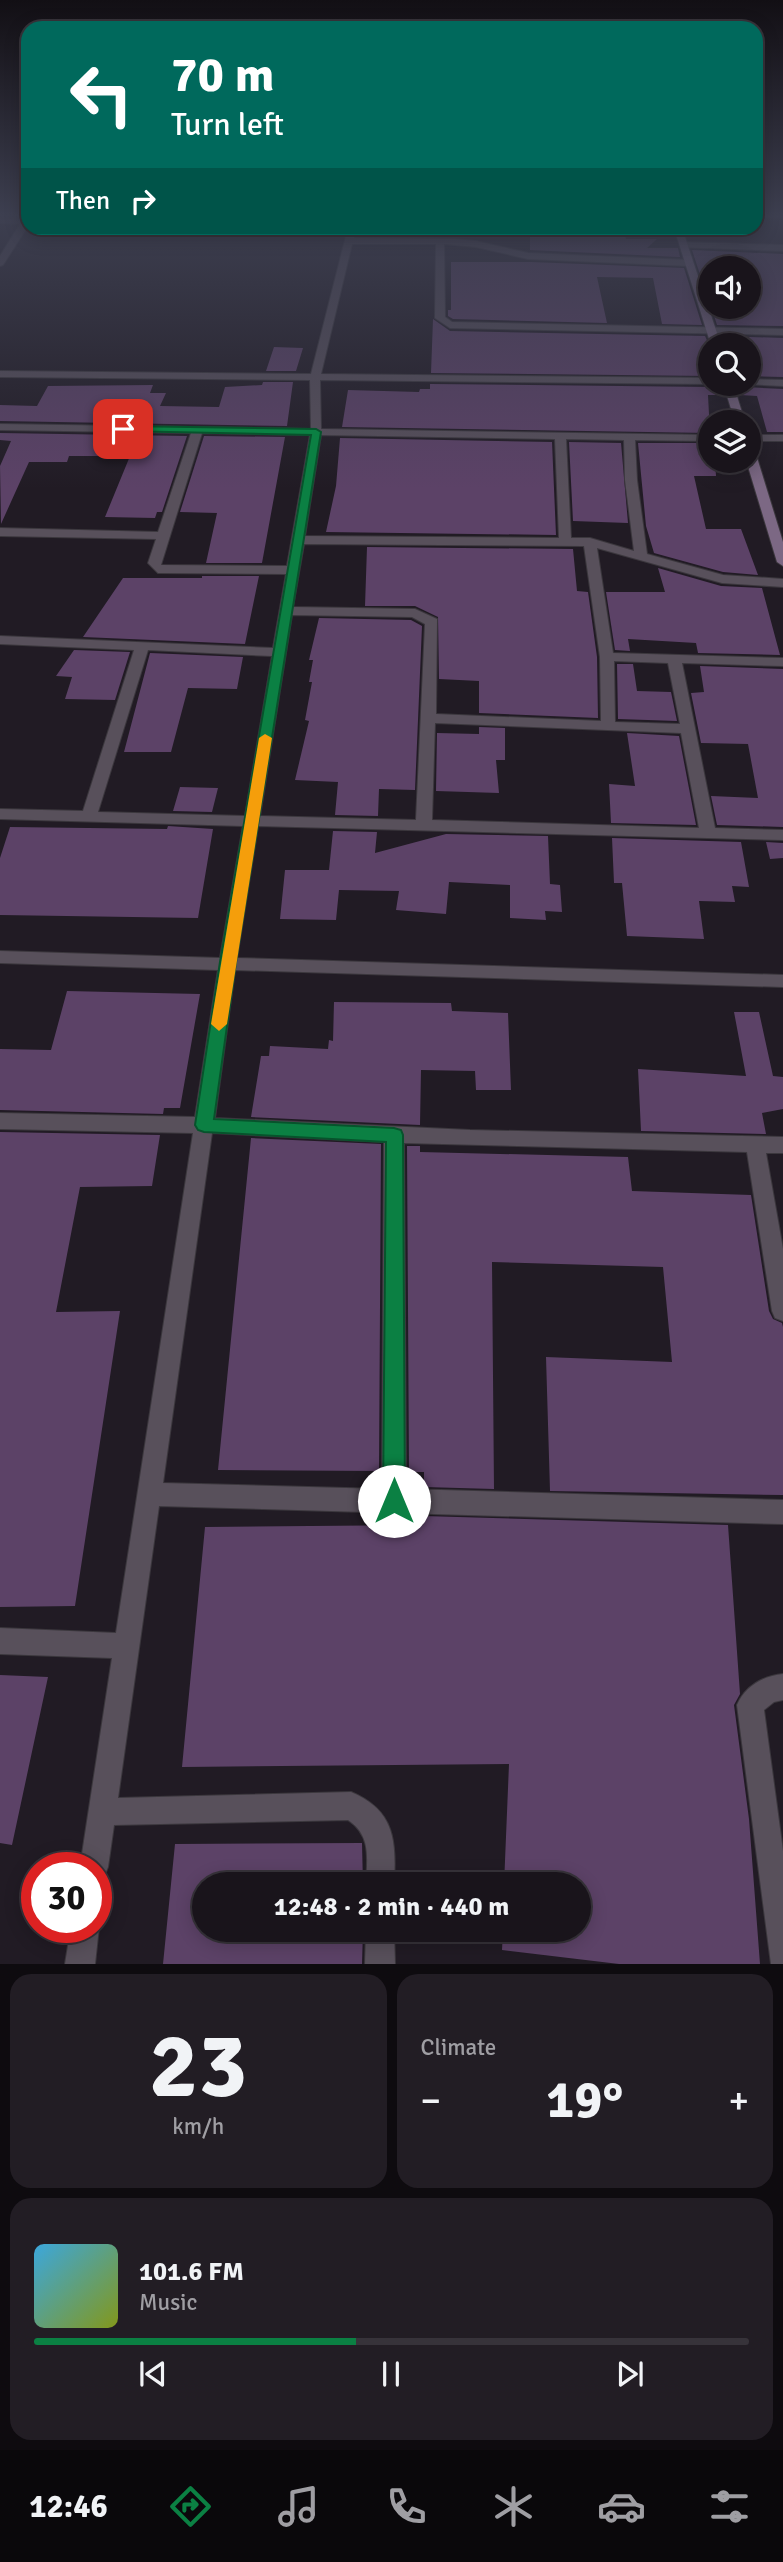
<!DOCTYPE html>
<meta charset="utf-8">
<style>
:root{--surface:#19141b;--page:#221d24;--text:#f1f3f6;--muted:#9f9ea3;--line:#37333a;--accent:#0b8043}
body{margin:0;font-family:Signika,sans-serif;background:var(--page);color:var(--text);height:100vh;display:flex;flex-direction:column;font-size:26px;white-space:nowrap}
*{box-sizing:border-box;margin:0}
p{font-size:23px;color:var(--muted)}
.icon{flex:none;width:38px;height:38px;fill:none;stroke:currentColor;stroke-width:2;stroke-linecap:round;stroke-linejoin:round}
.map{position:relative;height:1964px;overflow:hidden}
.drawer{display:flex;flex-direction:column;gap:10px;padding:10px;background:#0e0b0f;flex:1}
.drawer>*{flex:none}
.hud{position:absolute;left:21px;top:21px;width:742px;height:214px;border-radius:21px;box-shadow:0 4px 18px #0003,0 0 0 2px var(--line);background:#00695c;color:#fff;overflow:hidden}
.fabs{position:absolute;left:698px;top:256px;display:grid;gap:14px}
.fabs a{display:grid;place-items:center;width:63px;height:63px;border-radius:50%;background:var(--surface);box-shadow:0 4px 18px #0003,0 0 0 2px var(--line);font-size:35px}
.speed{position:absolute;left:21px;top:1852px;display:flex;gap:14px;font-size:35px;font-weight:700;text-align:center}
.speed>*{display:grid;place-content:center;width:91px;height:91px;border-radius:50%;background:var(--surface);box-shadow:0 4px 18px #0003,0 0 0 2px var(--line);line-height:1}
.speed .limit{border:10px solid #d22;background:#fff;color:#111}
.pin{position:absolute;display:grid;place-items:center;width:60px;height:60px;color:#fff;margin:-30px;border-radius:14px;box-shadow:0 4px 10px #0006}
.me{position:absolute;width:77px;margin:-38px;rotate:0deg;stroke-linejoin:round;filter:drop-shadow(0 0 5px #0008)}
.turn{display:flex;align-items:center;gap:24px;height:147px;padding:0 35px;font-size:32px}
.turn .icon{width:91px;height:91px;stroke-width:2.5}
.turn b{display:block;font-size:49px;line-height:60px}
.then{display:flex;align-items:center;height:66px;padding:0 35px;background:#0003;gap:14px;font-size:26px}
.big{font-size:52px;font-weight:800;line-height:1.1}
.drawer .card{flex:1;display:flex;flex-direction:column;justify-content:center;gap:10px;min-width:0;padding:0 24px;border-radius:21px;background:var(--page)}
.drawer .dial{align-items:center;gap:0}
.dial b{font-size:91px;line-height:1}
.song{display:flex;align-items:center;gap:21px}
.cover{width:84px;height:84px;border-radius:10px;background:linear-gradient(135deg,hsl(200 70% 55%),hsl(70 70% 35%))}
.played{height:7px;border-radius:4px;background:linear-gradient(90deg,var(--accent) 45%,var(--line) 45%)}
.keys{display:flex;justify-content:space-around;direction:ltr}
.heat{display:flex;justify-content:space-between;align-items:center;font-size:38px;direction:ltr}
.drawer .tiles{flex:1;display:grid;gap:10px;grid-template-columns:1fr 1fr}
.card:last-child{grid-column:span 2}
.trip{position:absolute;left:192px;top:1872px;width:399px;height:70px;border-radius:35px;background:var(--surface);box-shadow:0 4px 18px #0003,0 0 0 2px var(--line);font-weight:800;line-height:70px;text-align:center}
.dock{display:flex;height:112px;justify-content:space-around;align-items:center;background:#0a080b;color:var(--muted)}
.dock .icon{width:49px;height:49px}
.dock .current{color:var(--accent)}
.dock b{font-size:32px;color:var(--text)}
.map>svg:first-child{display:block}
</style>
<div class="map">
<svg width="783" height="1964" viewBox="0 0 783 1964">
<rect width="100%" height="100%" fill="#211b24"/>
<path fill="#5c4267" d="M530,233L625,235L626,239H657L647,248H678L680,257L530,250Z
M692,250L783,254V326L717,325L711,306H749V268H710V305Z
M451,262H531L684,268L702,325L662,324L653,278L597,277L607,323L453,319L448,316V310H451Z
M433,319L450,331L705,336L710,347V376L431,373Z
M721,336L783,338V377L749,376V345H723Z
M274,347L303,348L296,371H266Z
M263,382H293L287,426L0,421V405L37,406L48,386L153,385L150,393H166L160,406L219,407L225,387L262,385Z
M715,383H721L724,395H708L710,433L342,427L348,390L419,392L420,389H430V384L710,387Z
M736,383H743L745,387L783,389V432H767L757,396L740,395Z
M0,433L187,436L162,512H157L155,518L105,517L130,456H69L67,462H29L1,524L0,466L11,441L0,440Z
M204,436L285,437L262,563H206L217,513L180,512Z
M340,438L552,442L556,535L326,532L336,486Z
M569,442L621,443L628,523L573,521Z
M638,443H710V460H715L716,476H694L706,529H741L758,575L723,572L654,553L646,526Z
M367,547L573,549L577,591L588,592L597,657L598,718L479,713V681L439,679L438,617L415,606H365Z
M658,568L721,586L762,588L780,655L698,653L696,643L628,639L630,651L615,650L606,592H665Z
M202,576H259L245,644L83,637L123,578H202Z
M319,618L411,620L422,626L415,790L379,789L378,816L335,815L338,782L295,780L309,721L305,720L312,682H309L313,660H309Z
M74,650L130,652L115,700L65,699L72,677L56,676Z
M150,653L243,657L237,689L188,688L171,752H124Z
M617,664H633L637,691L671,692L677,721L618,719Z
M700,666L783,669V827L717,825L711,796L758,798L748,744L701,743L691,693L704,692Z
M479,727L505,728V760H496L499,793L436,791L437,733L479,734Z
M627,733L679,736L696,825L611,823L609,784L635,786Z
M180,787L218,788L212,812L173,811Z
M168,826L213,829L198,918L0,915V858L10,827L167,829Z
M333,831L377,832L375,853L446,834L548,836L550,884L560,885L562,912L545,911L546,920L510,918V885L449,882L446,914L396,910L399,891L339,890L336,920L280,919L285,870H329Z
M612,838L741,842L749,887L732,886L735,902L699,901L704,939L627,936L622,883H614Z
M766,842L783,843V858L770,859Z
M67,991L200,994L180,1108H164L163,1114L0,1110V1049L51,1050Z
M334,1002L451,1003L452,1011L508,1013L511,1090H476L475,1071L421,1070L420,1125L251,1117L261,1056H269L270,1046L328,1049L329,1040L333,1041Z
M734,1012H759L773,1076L783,1077V1109L762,1113L766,1134L641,1131L638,1069L746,1076Z
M0,1132L160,1135L152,1186L80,1187L56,1312L120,1311L75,1606L0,1607Z
M251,1138L381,1144L379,1471L218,1470Z
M407,1146H420V1152L628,1157L632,1191L751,1195L769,1311L773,1319L782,1323L783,1327V1495L550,1491L546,1357L672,1362L663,1267L492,1262L494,1489L424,1487V1472H409Z
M423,1516L728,1525L740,1694L734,1705L749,1819L760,1964H619L502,1950L503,1930H579V1885H504L509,1764L182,1767L205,1527L423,1525Z
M0,1675L48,1677L12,1845L0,1843Z
M362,1843L363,1885H205V1930H363L362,1964H163L175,1844Z"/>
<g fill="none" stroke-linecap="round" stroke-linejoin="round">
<g stroke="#3b373d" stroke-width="2">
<path id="street" d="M756,214H783V218L756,217Z
M28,217V226L3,265L0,266V256L20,224L0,223V219H24Z
M348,228H356L354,238L453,239L476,241L528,253L689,260L693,263L689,266L528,259L476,247L444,244L445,317L452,322L783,329V335L450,328L435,318L436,244H352L321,374L710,378V383H713L710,384L320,380L321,429L710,435V441L635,440L637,480L647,554L723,575L783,579V587L722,583L597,548L613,653L783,658V666L682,663L715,828L783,830V840L258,826L237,958L783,975V987L235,970L215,1118L470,1130L783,1137V1153H766L783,1249V1321L775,1318L772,1311L747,1152L404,1143L406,1489L783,1500V1524L159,1506L118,1798L351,1792C396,1811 396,1842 394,1885H366C367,1859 372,1836 348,1820L114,1825L108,1867L104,1877L96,1880V1867H80L112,1658L0,1654V1628L116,1633L193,1133L0,1129V1113L195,1117L218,970L0,963V951L220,958L243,826L0,819V809L83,811L134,650L0,644V636L273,648L286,574L158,573L148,563L156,539L0,536V528L158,532L191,433L0,430V424L311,429L310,380L0,377V371L311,374ZM202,433L310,435L287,566L161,565ZM321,435L555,439L559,538L305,536ZM566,439L624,440L625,480L634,551L590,538H571ZM304,544L584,546L600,657L601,721L436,714L437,619L415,609L293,607ZM292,615L412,617L425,624L416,820L260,816ZM148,650L272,656L245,816L98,812ZM614,661L668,663L680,724L615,722ZM435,723L681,733L699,828L432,820ZM212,1133L384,1142L382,1489L163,1483Z
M596,228H653L683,231L679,234L600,231Z
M683,242L783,245V251L680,247Z
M749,379L783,380V386L745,384L749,383Z
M749,435H783V441H749Z
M783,1674V1700L774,1702L764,1710L783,1851V1964H771L737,1705C745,1686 763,1676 783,1674Z
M96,1919L99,1927L95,1964H65L71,1927H96Z
M366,1930H394L395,1964H365Z"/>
</g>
<g stroke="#3b373d" stroke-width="2">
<path id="secondary" d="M674,228H682L721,345H711Z
M723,383H733L745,422H735Z
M749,448L755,451L783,542V566L777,562L746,460H749Z"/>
</g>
<use href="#street" fill="#58505b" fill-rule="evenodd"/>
<use href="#secondary" fill="#7c6884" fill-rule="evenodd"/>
</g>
<linearGradient id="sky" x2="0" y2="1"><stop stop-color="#120f14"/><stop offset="0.44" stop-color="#3d3f50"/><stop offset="1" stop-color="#3d3f50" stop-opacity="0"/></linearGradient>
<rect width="783" height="489" fill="url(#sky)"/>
<path fill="#0b8043" stroke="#07532c" stroke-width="2" d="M123,426L316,429L321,432L236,962L214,1119L394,1128L401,1130L403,1135L405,1501L402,1509L394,1512L386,1509L383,1501L386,1142L204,1132L198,1130L195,1125L220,962L311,435L120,431L118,429Z"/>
<path fill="#f59e0b" d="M265,734L272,738L227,1024L219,1031L211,1024L259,738Z"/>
</svg>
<div class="fabs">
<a><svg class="icon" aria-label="sound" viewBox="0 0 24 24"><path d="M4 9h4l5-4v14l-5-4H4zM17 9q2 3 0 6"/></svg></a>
<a><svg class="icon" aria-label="search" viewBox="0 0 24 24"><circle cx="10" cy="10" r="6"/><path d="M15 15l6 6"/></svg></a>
<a><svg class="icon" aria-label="layers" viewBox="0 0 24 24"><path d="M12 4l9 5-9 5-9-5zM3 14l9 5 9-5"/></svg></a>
</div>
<div class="speed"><div class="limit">30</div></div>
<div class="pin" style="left:123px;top:429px;background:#d93025"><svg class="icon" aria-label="arrive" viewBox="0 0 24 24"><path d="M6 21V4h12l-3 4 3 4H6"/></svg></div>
<svg class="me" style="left:394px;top:1501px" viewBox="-20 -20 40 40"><circle r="19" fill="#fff"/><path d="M0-13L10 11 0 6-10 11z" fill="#0b8043"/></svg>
<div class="trip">12:48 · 2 min · 440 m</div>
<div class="hud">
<div class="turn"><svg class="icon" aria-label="left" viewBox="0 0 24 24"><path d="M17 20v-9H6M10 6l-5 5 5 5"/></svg><div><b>70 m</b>Turn left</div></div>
<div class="then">Then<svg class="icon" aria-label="right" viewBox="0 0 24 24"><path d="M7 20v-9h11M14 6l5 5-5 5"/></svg></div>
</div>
</div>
<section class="drawer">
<div class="tiles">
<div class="card dial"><b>23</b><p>km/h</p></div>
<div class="card"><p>Climate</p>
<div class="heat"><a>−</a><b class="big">19°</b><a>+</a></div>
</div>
<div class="card">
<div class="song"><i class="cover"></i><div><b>101.6 FM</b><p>Music</p></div></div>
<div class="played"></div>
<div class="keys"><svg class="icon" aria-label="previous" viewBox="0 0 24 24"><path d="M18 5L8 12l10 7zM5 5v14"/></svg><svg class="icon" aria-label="pause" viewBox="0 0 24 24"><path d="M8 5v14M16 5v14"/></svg><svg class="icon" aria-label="next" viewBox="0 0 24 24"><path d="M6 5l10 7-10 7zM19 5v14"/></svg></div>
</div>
</div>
</section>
<nav class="dock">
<b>12:46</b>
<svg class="icon current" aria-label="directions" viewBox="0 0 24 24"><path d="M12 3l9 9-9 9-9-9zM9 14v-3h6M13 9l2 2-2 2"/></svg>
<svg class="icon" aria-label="music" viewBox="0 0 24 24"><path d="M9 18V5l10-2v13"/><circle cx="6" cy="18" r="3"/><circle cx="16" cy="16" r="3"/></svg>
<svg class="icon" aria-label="phone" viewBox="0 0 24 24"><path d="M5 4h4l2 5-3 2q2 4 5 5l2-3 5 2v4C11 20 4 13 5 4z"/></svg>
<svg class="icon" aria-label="climate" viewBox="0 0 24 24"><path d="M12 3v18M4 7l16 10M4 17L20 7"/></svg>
<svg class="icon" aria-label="car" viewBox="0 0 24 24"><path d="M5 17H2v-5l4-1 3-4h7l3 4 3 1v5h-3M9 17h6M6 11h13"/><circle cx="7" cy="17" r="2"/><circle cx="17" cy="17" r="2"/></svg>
<svg class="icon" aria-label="filters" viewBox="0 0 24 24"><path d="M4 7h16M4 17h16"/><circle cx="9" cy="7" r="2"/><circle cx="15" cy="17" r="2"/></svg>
</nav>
